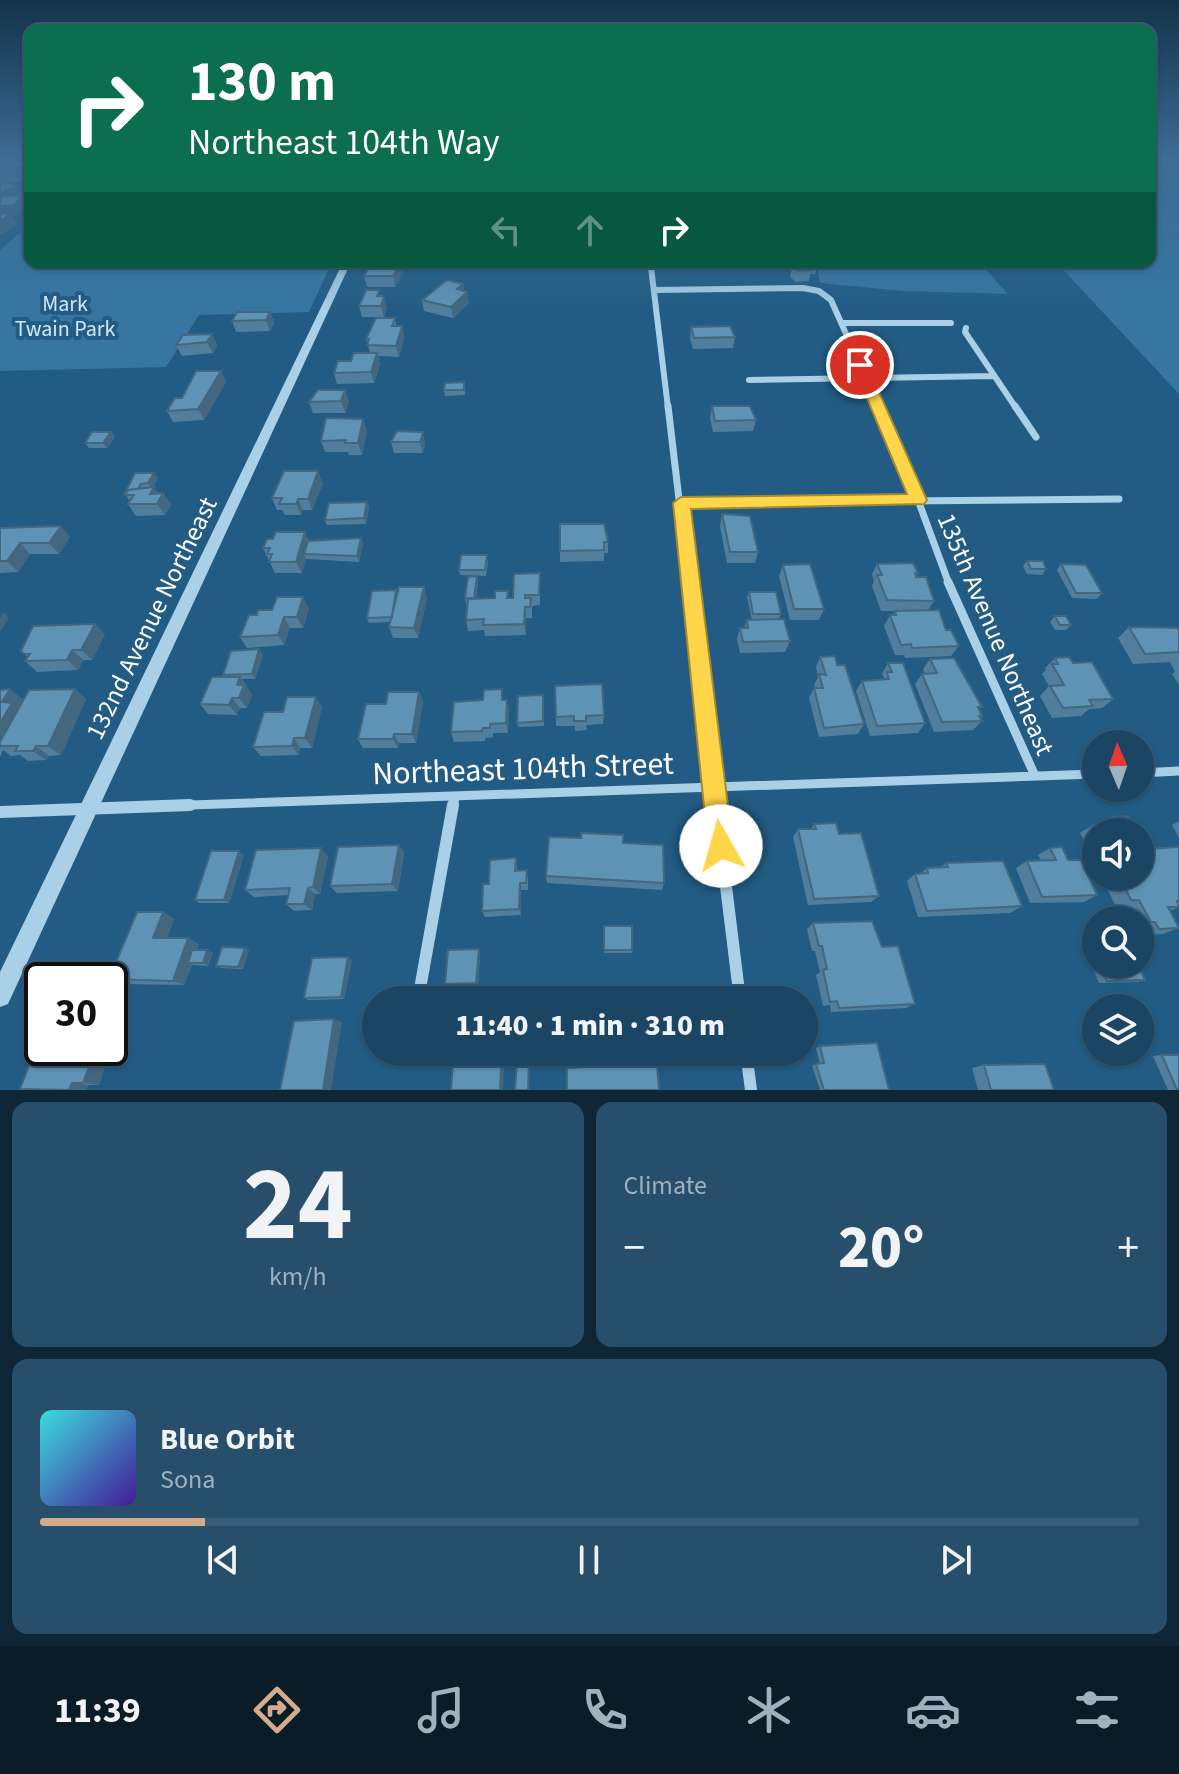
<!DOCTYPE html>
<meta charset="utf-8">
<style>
:root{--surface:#1a4563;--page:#274f6c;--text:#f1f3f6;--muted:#9fb1be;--line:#385d78;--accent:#d6ab8b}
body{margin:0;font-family:"Source Sans 3",sans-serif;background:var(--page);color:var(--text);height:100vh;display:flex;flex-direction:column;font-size:30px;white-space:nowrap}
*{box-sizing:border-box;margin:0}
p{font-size:26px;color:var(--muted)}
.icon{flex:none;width:44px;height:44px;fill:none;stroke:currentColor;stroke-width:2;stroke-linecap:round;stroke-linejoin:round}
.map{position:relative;height:1090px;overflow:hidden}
.drawer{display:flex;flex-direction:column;gap:12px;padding:12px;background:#0e2636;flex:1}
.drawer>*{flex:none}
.hud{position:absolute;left:24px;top:24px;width:1132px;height:244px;border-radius:16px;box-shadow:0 2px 6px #0004,0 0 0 2px var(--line);background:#0b6e4f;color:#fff;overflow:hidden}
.needle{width:52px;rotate:358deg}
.tools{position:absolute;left:1082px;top:730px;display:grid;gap:16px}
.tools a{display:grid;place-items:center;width:72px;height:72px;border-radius:50%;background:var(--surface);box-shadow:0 2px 6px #0004,0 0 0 2px var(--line);font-size:40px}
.speed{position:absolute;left:24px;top:962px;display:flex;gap:16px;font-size:40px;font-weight:700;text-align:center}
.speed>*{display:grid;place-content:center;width:104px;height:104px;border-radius:50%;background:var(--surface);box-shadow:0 2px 6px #0004,0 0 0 2px var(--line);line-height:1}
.speed .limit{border:4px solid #111;border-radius:12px;background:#fff;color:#111}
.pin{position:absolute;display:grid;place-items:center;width:68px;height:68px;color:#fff;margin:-34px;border:4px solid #fff;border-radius:50%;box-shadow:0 2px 8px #0007}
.me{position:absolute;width:88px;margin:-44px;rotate:353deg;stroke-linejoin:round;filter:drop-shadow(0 0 6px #0008)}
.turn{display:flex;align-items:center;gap:28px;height:168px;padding:0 32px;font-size:36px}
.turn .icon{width:104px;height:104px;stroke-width:2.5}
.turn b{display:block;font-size:56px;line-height:68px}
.lanes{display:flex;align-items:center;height:76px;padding:0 32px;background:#0003;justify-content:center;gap:40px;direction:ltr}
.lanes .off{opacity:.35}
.big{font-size:60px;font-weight:800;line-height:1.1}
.drawer .card{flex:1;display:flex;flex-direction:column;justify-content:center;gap:12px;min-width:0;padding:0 28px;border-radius:16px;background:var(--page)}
.drawer .dial{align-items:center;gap:0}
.dial b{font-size:104px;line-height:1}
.song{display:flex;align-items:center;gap:24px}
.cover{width:96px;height:96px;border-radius:12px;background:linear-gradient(135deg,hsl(180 70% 55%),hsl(260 70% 35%))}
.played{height:8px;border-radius:4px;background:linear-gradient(90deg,var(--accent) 15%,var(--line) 15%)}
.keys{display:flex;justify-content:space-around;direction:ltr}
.heat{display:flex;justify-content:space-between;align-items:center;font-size:44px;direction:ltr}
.drawer .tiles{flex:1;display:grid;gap:12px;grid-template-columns:1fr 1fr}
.card:last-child{grid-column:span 2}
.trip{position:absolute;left:362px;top:986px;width:456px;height:80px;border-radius:40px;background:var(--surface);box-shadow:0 2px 6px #0004,0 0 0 2px var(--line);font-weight:800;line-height:80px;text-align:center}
.tabs{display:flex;height:128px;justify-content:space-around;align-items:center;background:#0a1c28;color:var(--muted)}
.tabs .icon{width:56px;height:56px}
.tabs .active{color:var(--accent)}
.tabs b{font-size:36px;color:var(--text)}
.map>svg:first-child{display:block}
</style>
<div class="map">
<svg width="1179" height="1090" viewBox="0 0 1179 1090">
<rect width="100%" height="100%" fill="#225c84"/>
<path fill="#3676a1" d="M1150,159H1179V394L1056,262H1150Z
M30,224V262H332L309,312L199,315L166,367L0,371V250Z
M816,262H979L1008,294L903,291L820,283Z"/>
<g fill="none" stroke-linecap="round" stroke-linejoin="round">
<path stroke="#aad0e8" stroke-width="5" d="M22,159L16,168L30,167
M650,262L651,269"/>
<path stroke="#aad0e8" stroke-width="6" d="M651,267L668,408
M654,290L803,288L819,291L831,300L879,408
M842,323H951
M966,328L965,332L1016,408
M749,380L994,376"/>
<path stroke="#aad0e8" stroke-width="7" d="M668,406L689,584
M878,406L911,481L949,584
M1015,406L1036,437
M681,503L1119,499"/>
<path stroke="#aad0e8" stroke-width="9" d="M689,582L717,807
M948,582L1035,776
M1140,773L1179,771
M132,807L1096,774
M453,807L455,797"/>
<path stroke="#aad0e8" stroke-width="12" d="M716,805L740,1000
M0,812L190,805
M418,1000L453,805
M746,1052L751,1090"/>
<path fill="#aad0e8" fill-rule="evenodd" d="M343,262H351L8,1004L0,1007V972Z"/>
</g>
<path fill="#527e9d" d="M0,167L27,176L21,182H4L17,186L27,205L21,215H12L17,224L0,235Z
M372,262H402L404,271L395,287H367L364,276Z
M453,262H479V265H453Z
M786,262H817L818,263L815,274H810L809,281L795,282L790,276L792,269Z
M463,284L464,291L469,303L453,318L424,311L422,300Z
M381,296L387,307L384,317H362L359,306Z
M270,312L274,323L270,331L236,332L232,321Z
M395,318L396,326H402L404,337L399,357L378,356L380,364L374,383L337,384L334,373L351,361L370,353L366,339Z
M691,327L735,337L733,348L693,349L690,338Z
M212,334L217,345L213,353L182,356L176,345Z
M221,371L226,382L204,420L173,422L167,411L182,398Z
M465,388V395L445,396L444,390Z
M349,401L345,413H313L309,402Z
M712,406L756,420L753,431L713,432L710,418Z
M367,431L362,455H349L348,452H325L321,441Z
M397,431L425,444L423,453H394L391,442Z
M111,432L115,437L107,448H89L85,443Z
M135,473L158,478L153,487L158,493H163L171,505L165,515L136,516L128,504L130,502L125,493Z
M323,483L312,510H303L301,515H285L282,510H277L272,498Z
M369,507L366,524L327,525L325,520Z
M722,514L758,552L755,563H727L720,526Z
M0,528L70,537L59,554H30L18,572L0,573Z
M361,538L363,543L359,562L306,559L302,573H275L263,548L309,541Z
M608,542V553H604V561L560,562V551Z
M488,561L486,576L460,575L459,570Z
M1027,561L1046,569L1042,575L1027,574L1023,566Z
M877,564L918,573L916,576L934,601L928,610L959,646L951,656L905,658L904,655H895L884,626L890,615H893L895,611H881L872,586L874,581L872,574Z
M1061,564L1102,593L1097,599L1072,598L1057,570Z
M783,565L824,609L819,620H790L779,576Z
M540,573V605L532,606V618H526V635L485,636L484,630L468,631L466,620L468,604H466L465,598L478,582L476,599L513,598Z
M396,590L397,593L427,598L418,638H393L389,627L390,622L369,623L367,618Z
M749,592L781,614L779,619L790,641L785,652L740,653L737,639L740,628H744L747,620H752L747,597Z
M309,608L303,628H290L284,645L247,648L240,637L257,615Z
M1055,616L1071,625L1066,630H1055L1050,622Z
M1129,627L1179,628V685L1172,674L1175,672L1170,662L1133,664L1118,638Z
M105,634L92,660H83L78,670L37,672L25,661L28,658L24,654Z
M263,655L255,679H242L252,695L247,708H240L237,715L208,714L200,704L224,677L223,675Z
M820,657L837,665L864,724L858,734L819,737L809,698L814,688H816L814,685L818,677L816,667Z
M1055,658L1073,663L1113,699L1102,708L1089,709L1081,716L1052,718L1040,696L1049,686L1042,674L1046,670L1045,668Z
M930,659L982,707L979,709L982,716L980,718L982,721L973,730L934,732L915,684L922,674H925L923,669Z
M888,663L925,723L918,733L870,736L856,691L862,681L883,679L884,678L882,674Z
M75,689L86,699L61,755L49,756L46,760L28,761L20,755L11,756L3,750L0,757V690L23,699L19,708Z
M419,692L423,702L416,743H399L398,748H363L358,739L386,704Z
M543,695L544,726L518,727L517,723Z
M504,700L509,709L508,733H493V737L485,738V741L454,742L451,732Z
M322,707L312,748H300L298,755L261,756L253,747L283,712Z
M604,715L603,724L586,725L587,730L575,731V726H556V717Z
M1113,817L1136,832H1096V865L1080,833L1093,825H1101Z
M1179,821V838L1172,825Z
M814,824L839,834L879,896L871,902L808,905L793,837L798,829H811Z
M623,843L664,883L662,890L547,883L546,876Z
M399,845L404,853L398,891L337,893L330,886Z
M1179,847V907L1170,911L1179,928L1163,934L1144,935L1140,928V920H1132L1125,906L1116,907L1101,876H1140L1146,849Z
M1050,848L1068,860L1097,895L1084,902L1030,903L1016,868L1027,861L1041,860L1038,855Z
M244,855L229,903H200L195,900Z
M328,856L320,894H315L312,910L294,911L286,904L288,895L254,897L245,890Z
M516,858L517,871L528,877V890H521V915L485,917L482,911L489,884Z
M946,863L1022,906L1010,913L918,917L907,881L915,874H920L927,868H940Z
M163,912L174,919L167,938L199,944L197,950L213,953L208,966L192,965L184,985L123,984L109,979Z
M813,923L882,947L915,1004L906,1008L831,1012L830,1005L823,1006L816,975L820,972L815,951H812L807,929Z
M604,926L632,950V953H604Z
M1092,946H1096V964H1138L1145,980L1137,982L1099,983L1085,949Z
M245,948L249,950L243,969L221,968L216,966Z
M480,952L478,986H447L445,984Z
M352,960L344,999L308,1000L304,998Z
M820,1046L889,1090H820L812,1065L820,1064L816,1048Z
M46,1048H100L97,1056L108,1058L99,1085H88L86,1090L20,1089Z
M1162,1055L1179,1090H1168L1153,1056Z
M984,1065L1054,1090H978L972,1068Z"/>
<path fill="#42677f" d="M21,167L27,176L21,182L15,172Z
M17,186L27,205L21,215H12L17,224L0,235V193Z
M401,262L404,271L395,287L393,276Z
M463,284L464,294L467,292L469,303L453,318L451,307L457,289Z
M384,296L387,307L384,317L381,306Z
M270,312L274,323L270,331L266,320Z
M402,326L404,337L399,357L396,346Z
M212,334L217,345L213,353L207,342Z
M377,353L380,364L374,383L371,372Z
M221,371L226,382L204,420L198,409Z
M345,390L349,401L345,413L341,401Z
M363,419L367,431L362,455L358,443Z
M111,432L115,437L107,448L103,443Z
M423,432L425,444L423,453L420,442Z
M318,471L323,483L312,510L308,499Z
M154,473L158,478L152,489L148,483Z
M154,487L161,498L163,493L171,505L165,515L150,494Z
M298,499L303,510L301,515L296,504Z
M367,502L369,507L366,524L364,518Z
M61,526L70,537L59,554L49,543Z
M305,532L310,543L304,554L306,559L302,573L296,562Z
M361,538L363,543L359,562L357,556Z
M20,543L30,554L18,572L7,561Z
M477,576L478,582L475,603L474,598Z
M424,587L427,598L418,638L414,628Z
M303,597L309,608L303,628L297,617Z
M525,607L526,618V635L524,624Z
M3,612L9,618L0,632V618Z
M284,617L290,628L284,645L278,635Z
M95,624L105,634L92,660L81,650Z
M259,649L263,655L255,679L252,674Z
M72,650L83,660L78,670L67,660Z
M240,677L252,695L247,708L239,698L237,685Z
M10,689L23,699L18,707L25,712L0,746V723L2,702Z
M75,689L86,699L61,755L48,746Z
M419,692L423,702L416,743L412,734Z
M316,697L322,707L312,748L305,738Z
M232,698L240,708L237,715L229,705Z
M507,700L509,709L508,733L506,723Z
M394,734L399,743L398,748L393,739Z
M294,738L300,748L298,755L292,746Z
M36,746L49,756L46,760L33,751Z
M399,845L404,853L398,891L392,884Z
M321,848L328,856L320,894L313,887Z
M239,851L244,855L229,903L224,900Z
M520,883L521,890V915L519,909Z
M308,888L315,894L312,910L304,904Z
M163,912L174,919L165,943L153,938Z
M188,938L199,944L192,963H188L192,965L184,985L173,981Z
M245,948L249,950L243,969L238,967Z
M479,949L480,952L478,986L476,983Z
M207,950L213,953L208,966L203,963Z
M348,957L352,960L344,999L341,997Z
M334,1019L342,1022L331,1090H323Z
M84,1048H100L97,1056L108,1058L99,1085L83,1083L81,1056Z
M502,1052H505L503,1090H500Z
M72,1083L88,1085L86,1090H69Z"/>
<path fill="#5f93b6" stroke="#42677f" stroke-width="2" d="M30,165V173L25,166Z
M0,167H21L15,172L0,173Z
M0,181L17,186L0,193Z
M21,195L15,205L0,206V199L3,196Z
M0,213L11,214L0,221Z
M372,262H401L393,276H364Z
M797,262H817L818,263L806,264L811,270L798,271L793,265L798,264Z
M447,280L463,284L457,289L467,292L451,307L422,300Z
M366,290H380L377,296H384L381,306H359Z
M237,312H270L266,320L232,321Z
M376,318H395L392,326H402L396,346L367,345L369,339H366Z
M730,326L735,337L694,338L691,327Z
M212,334L207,342L176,345L183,335Z
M354,353H377L371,372L334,373L338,361H351Z
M196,371H221L198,409L167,411L175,398H182Z
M464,382V390H444L445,383Z
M318,390H345L341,401L309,402Z
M712,406H750L756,420L715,421Z
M326,418L363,419L358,443H345L346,440L321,441Z
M397,431L423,432L420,442H391Z
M92,432H111L103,443H85Z
M284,471H318L308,499H298L296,504H279L282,498H272Z
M135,473H154L148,483L141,484L138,489L128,490L126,493H125Z
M154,487L150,494L163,493L157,504H128L134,495H125L128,490Z
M367,502L364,518L325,520L329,503Z
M722,514L750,516L758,552H730Z
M560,524H604L608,542H604V550L560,551Z
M61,526L49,543H20L7,561H0V528Z
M276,532H305L296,562H269L272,554H267L270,548H263L267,539H273Z
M361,538L357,556L304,554L308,541Z
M461,555H487L485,570H459Z
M1027,561H1043L1046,569H1031Z
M913,563L918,573H915L916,577H926L934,601L887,600L877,575H882L877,564Z
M810,564L824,609H794L783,565Z
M1061,564L1086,565L1102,593H1076Z
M540,573L539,595H525V598H531L530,607H525L524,624L483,625L484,619L466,620L468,599L495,598V591H508L507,598H513L514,574Z
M477,576L474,598H465L468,577Z
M399,587H424L414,628L389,627Z
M396,590L392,617L367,618L372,591Z
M749,592H776L781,614H753Z
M277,597H303L297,617H284L278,635L240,637L249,615H257L258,610H272Z
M939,610L946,630H951L959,646L912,648L911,644L901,645L890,615H896L895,611Z
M1055,616H1066L1071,625H1060Z
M784,619L790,641L743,642L740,628H748L747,620Z
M95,624L81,650H72L67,660L25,661L30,654H24L21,651L33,626Z
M1129,627L1179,628V652L1145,654Z
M259,649L252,674L223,675L231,651Z
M835,656L837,665H845L864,724L824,728L814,688H823L819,674L826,675L820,657Z
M1069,657L1073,663L1092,662L1113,699L1089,700L1093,706L1063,708L1050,686L1064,685L1052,664H1058L1055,658Z
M954,658L982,707H978L982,716H979L982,721L942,722L922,674L937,673L930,659Z
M888,663H903L925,723L877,726L862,681L889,679L887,672H892Z
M212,677H240L237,685H244L239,698H232L229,705L200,704Z
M602,684L604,715L586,716V721H574V716L556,717L555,686Z
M10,689L2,702L12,703L0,723V690Z
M75,689L48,746H36L33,751H15L18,746H0V742L29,690Z
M502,689V700H507L506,723L490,724V728H483L482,731L451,732L454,702L483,700L484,690Z
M388,692H419L412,734H394L393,739H358L366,704H386Z
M543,695V721L517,723L518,696Z
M287,697H316L305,738H294L292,746L253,747L264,712H283Z
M1128,816L1136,832H1096L1093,825L1117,824L1113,817Z
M836,823L839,834L861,833L879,896L814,899L798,829H816L814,824Z
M581,833L623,835V843L663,845L664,883L546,876L549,837L581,838Z
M1140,839L1146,849L1179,847V901H1177L1179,907H1168L1179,928L1159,929L1155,922H1151L1139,900H1131L1119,876H1140Z
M399,845L392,884L330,886L338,847Z
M1062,847L1068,860H1081L1097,895L1042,897L1027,861L1056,860L1050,848Z
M321,848L313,887L308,888L304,904H286L290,888L245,890L256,850Z
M211,851H239L224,900H195Z
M516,858L515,871L527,870L526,883H520L519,909L482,911L483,884H489L490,860Z
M1003,861L1022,906L927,911L915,874L928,873L927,868L948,867L946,863Z
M137,912H163L153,938H188L173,981L109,979Z
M872,921L882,947L898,946L915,1004L839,1008L837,1001L830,1002L823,970L827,969L822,946H819L813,923Z
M604,926H632V950H604Z
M1092,946H1096V956Z
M222,947L245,948L238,967L216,966Z
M479,949L476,983L445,984L448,950Z
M192,950H207L203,963H188Z
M348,957L341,997L304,998L312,958Z
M1099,964H1138L1145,980L1107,981Z
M334,1019L323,1090H280L294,1021Z
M877,1043L889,1090H824L816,1064L824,1063L820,1046Z
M46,1048H84L81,1056H93L83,1083H72L69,1090L20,1089L35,1050H45Z
M454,1052H502L500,1090H451Z
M517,1052H537V1056L517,1057Z
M588,1052H650L651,1066H657L659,1090H567V1068L588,1067Z
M1162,1055H1179V1090H1177Z
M517,1061H529L528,1090H515Z
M1045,1064L1054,1090H991L984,1065Z"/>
<linearGradient id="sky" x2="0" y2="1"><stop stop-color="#133349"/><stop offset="0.51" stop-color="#3e6c94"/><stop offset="1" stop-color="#3e6c94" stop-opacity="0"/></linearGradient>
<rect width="1179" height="312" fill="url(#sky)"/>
<path fill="#ffd54a" stroke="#a68a30" stroke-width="2" d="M860,361L867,365L927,500L924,504L691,509L733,846L730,854L721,858L712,854L708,846L673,503L681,497L907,494L853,365Z"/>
<g text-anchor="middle" stroke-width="8" stroke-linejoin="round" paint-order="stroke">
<g font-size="22" fill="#cee7f6" stroke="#225c84">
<text x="65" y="311">Mark<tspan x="65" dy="25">Twain Park</tspan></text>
</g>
<g font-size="26" fill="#fff" stroke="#225c84">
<text transform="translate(151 618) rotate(-64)" y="9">132nd Avenue Northeast</text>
<text transform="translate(996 634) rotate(67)" y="9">135th Avenue Northeast</text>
</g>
<g font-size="32" fill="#fff" stroke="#225c84">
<text transform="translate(523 768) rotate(-2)" y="11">Northeast 104th Street</text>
</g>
</g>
</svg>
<div class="tools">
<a><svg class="needle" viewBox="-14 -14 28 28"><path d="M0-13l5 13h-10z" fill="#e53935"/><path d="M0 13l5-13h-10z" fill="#9fb1be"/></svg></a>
<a><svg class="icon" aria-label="sound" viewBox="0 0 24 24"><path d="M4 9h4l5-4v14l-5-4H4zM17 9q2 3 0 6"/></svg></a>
<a><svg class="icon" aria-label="search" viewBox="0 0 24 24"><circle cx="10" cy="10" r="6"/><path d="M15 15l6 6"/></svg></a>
<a><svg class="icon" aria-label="layers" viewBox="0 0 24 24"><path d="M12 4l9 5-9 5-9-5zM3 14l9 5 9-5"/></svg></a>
</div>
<div class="speed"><div class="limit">30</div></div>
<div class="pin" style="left:860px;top:365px;background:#d93025"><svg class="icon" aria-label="arrive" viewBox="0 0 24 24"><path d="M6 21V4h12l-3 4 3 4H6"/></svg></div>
<svg class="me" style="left:721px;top:846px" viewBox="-20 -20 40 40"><circle r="19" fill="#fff"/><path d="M0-13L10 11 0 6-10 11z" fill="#ffd54a"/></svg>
<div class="trip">11:40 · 1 min · 310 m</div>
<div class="hud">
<div class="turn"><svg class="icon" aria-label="right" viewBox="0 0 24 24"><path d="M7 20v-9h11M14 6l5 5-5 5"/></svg><div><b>130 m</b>Northeast 104th Way</div></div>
<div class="lanes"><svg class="icon off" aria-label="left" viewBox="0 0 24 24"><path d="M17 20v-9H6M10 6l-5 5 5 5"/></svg><svg class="icon off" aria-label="ahead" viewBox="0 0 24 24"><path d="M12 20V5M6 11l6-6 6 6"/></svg><svg class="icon" aria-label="right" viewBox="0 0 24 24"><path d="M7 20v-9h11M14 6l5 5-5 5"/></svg></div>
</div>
</div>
<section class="drawer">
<div class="tiles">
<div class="card dial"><b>24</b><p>km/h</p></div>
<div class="card"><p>Climate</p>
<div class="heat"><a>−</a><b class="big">20°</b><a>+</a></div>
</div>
<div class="card">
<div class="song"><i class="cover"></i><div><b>Blue Orbit</b><p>Sona</p></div></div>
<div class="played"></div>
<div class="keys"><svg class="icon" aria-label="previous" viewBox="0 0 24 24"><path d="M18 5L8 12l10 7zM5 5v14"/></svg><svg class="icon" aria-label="pause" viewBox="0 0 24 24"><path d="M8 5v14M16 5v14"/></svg><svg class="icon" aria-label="next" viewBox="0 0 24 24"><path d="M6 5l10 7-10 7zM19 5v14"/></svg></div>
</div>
</div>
</section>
<nav class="tabs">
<b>11:39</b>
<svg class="icon active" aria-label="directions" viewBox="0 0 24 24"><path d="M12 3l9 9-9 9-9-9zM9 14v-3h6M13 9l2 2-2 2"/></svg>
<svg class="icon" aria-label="music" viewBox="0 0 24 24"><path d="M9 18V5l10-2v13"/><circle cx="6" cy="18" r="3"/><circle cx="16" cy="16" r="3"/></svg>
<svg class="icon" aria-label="phone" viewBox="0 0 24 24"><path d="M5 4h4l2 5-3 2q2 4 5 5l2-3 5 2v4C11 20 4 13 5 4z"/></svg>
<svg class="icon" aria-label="climate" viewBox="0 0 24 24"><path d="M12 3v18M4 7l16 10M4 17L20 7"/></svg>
<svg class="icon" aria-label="car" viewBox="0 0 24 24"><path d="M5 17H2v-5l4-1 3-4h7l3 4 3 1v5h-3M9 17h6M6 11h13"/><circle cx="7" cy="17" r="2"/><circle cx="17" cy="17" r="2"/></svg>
<svg class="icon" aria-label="filters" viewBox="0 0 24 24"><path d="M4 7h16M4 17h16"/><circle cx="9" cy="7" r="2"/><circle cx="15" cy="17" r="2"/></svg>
</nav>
